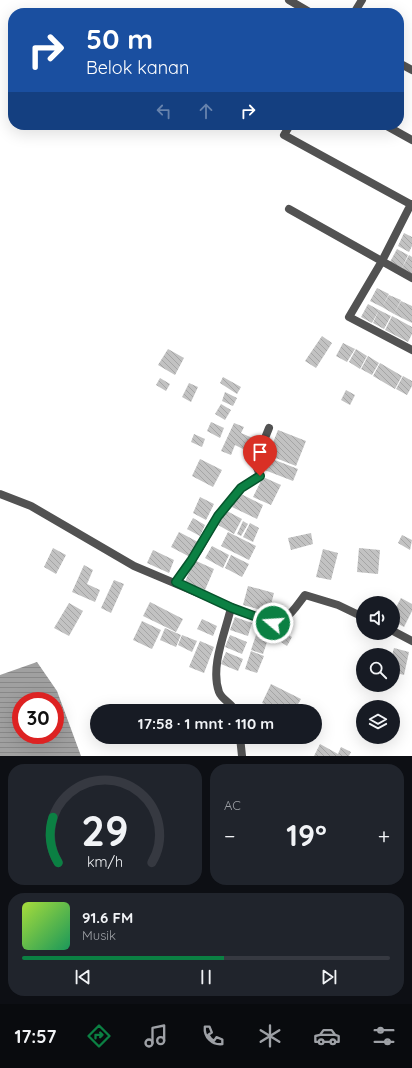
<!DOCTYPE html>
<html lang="id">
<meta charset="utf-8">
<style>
:root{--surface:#171b24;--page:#20242c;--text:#f1f3f6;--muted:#9ea1a6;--line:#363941;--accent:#0b8043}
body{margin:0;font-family:Quicksand,sans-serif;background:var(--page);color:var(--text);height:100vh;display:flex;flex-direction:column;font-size:15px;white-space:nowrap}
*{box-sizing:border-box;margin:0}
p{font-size:13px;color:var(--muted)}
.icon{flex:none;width:22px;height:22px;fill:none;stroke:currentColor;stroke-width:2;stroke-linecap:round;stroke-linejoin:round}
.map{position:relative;height:756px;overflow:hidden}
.side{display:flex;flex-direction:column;gap:8px;padding:8px;background:#0d0f14;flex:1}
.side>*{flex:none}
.top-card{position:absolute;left:8px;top:8px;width:396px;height:122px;border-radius:16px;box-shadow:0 4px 16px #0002;background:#1a4fa0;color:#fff;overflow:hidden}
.tools{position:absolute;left:356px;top:596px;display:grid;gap:8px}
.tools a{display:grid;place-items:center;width:44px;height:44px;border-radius:50%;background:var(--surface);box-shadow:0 4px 16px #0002;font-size:20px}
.speed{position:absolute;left:12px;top:692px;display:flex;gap:8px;font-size:20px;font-weight:700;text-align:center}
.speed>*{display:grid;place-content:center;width:52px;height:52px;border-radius:50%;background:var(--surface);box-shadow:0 4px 16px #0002;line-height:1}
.speed .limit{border:6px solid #d22;background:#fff;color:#111}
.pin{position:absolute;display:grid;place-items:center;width:34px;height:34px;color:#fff;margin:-41px -17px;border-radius:50% 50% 50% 0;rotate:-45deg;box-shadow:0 0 4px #0007}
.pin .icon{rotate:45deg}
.me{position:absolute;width:44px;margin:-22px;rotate:288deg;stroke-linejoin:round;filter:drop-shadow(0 0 3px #0008)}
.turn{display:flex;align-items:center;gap:14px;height:84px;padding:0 12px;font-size:18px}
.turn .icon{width:52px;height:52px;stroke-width:2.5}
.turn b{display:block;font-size:28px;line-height:34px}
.lanes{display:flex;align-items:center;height:38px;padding:0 12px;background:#0003;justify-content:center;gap:20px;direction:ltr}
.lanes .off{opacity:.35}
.big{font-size:30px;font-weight:700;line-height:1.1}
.side .card{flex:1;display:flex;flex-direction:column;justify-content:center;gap:6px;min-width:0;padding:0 14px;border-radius:16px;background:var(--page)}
.side .dial{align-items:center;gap:0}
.dial svg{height:104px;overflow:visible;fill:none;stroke:var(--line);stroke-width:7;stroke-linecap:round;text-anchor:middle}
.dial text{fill:var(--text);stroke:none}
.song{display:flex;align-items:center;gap:12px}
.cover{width:48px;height:48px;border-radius:6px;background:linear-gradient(135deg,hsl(80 70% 55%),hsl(150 70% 35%))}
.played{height:4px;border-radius:2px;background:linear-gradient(90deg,var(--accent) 55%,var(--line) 55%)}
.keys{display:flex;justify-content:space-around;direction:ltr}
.heat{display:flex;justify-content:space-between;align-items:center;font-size:22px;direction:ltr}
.side .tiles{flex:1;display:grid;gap:8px;grid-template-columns:1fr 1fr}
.card:last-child{grid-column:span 2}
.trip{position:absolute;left:90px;top:704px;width:232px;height:40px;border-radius:20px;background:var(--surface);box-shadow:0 4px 16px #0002;font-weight:700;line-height:40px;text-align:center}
.dock{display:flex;height:64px;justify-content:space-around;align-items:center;background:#090b0e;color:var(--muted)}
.dock .icon{width:28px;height:28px}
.dock .on{color:var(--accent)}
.dock b{font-size:18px;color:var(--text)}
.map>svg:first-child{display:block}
</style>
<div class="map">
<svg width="412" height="756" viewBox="0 0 412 756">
<defs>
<pattern id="water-rules" width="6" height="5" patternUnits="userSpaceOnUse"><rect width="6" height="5" fill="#a0a0a0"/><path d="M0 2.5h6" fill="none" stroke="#888"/></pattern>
<pattern id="building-back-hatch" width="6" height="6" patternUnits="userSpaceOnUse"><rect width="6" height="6" fill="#c2c2c2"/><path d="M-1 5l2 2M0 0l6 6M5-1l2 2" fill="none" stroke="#a5a5a5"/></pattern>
</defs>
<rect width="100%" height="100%" fill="#fff"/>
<path fill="url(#water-rules)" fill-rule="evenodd" d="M37,662L57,691L81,756H0V675ZM21,701H55V735H21Z"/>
<path fill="url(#building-back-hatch)" d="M404,233L412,237V246L409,252L398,246Z
M397,249L408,255L402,268L390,262Z
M409,255L412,257V274L402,268Z
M377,288L389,294L382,307L370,301Z
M389,295L401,300L394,314L382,307Z
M401,301L412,306V323L394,314Z
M368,304L379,310L372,323L361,317Z
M379,310L391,316L384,329L373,323Z
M392,316L412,327V334L408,342L385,330Z
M322,336L332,343L316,368L305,361Z
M343,343L355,349L347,362L336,356Z
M168,349L184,358L175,375L158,365Z
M356,349L367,356L360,369L349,362Z
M368,356L379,363L372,375L361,369Z
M380,363L402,376L395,389L373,376Z
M403,376L412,381V386L407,395L396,389Z
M223,377L241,387L237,394L220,383Z
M160,378L170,384L166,391L156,385Z
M189,383L198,387L191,402L182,397Z
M346,390L355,395L350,405L341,400Z
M225,392L237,398L233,406L222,401Z
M221,404L231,410L225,420L215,414Z
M211,422L224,428L220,438L207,431Z
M234,423L244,427L241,433L257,440L251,453L235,445L231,455L221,451Z
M278,430L306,441L296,466L268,455Z
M194,434L205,439L202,447L191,442Z
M267,457L298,469L293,481L262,469Z
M200,459L222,470L213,487L192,476Z
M263,477L281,485L271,505L253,497Z
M239,493L263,505L257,519L232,507Z
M200,497L214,504L206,520L193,513Z
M225,510L242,519L234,534L218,525Z
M193,518L205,525L200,536L187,529Z
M243,521L248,524L241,536L237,534Z
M250,523L259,528L253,542L243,537Z
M179,532L198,542L190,557L171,547Z
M228,532L256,546L249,560L221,546Z
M311,533L313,544L291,550L288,538Z
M402,535L412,540L410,550L398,543Z
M212,546L229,555L223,568L205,558Z
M53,548L66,555L56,574L44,567Z
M359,548L380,550L378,574L357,572Z
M323,549L338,553L331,580L316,577Z
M153,550L174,560L169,573L147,563Z
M231,555L249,564L242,577L225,568Z
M194,560L214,569L205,590L185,582Z
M84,565L93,570L87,584L100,590L95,602L72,592Z
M114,580L124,584L111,613L101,608Z
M248,586L274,593L269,612L243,605Z
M401,598L412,604V611L404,627L393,621V613Z
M150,602L183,619L176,632L143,616Z
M69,603L83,611L69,636L54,628Z
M235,617L252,623L248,636L230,630Z
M202,619L217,626L213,636L197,629Z
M142,621L161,630L152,649L133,640Z
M165,628L181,635L176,647L160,640Z
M257,632L269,636L263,654L251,650Z
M285,633L292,637L287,646L281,642Z
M182,635L197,641L192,652L178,645Z
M230,635L247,642L242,654L225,647Z
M200,641L214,647L204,673L189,667Z
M394,648L409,652L404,675L393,672L392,655Z
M251,651L264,656L257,673L245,669Z
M226,652L243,659L238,671L221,664Z
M271,684L301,699L294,711H279L262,703Z
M320,744L338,754L341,747L351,752L349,756H314Z"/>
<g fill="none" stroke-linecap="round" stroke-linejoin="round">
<path stroke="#525252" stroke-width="8" d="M289,0L311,13
M354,13L362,0
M399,63L412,70
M290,125L284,135L412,205
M385,125L412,140
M411,204L382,261L349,317L412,350
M289,209L412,278
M0,494L31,506L134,566L262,620C285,627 292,612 305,595L338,605L363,617
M176,582L198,551L218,516L241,488L260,475L255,463L269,428
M231,608C225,633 210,667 219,692C222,700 232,703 235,711
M393,631L412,641
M240,737L242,756"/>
</g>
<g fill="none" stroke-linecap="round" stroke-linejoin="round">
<g stroke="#07532c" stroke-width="10">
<path id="route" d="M260,476L241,488L218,516L191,561L176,582L232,608L273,623"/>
</g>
<use href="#route" stroke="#0b8043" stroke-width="7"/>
</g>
</svg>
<div class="tools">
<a><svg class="icon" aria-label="sound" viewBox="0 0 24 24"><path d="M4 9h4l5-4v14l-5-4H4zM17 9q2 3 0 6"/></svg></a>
<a><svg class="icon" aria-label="search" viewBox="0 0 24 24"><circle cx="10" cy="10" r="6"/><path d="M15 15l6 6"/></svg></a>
<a><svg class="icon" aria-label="layers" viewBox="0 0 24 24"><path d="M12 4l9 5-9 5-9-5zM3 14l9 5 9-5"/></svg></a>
</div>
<div class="speed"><div class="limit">30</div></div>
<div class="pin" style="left:260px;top:476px;background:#d93025"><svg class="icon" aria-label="arrive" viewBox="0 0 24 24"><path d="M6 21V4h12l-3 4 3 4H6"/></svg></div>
<svg class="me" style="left:273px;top:623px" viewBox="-20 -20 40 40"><circle r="17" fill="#0b8043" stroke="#fff" stroke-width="3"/><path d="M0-11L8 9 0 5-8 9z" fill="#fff"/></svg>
<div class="trip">17:58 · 1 mnt · 110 m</div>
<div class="top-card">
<div class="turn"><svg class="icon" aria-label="right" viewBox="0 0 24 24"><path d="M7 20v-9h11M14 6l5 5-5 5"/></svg><div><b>50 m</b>Belok kanan</div></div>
<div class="lanes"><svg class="icon off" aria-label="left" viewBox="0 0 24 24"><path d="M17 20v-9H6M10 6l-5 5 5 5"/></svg><svg class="icon off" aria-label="ahead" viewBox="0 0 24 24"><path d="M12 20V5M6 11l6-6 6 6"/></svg><svg class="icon" aria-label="right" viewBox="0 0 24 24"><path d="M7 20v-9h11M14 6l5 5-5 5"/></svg></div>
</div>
</div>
<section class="side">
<div class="tiles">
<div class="card dial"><svg viewBox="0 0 100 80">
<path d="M14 69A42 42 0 1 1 86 69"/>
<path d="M14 69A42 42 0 0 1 10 34" stroke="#0b8043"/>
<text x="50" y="56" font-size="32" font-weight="700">29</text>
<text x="50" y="72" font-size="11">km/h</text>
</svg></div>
<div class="card"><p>AC</p>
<div class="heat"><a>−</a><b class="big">19°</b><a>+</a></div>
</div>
<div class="card">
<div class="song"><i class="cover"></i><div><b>91.6 FM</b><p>Musik</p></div></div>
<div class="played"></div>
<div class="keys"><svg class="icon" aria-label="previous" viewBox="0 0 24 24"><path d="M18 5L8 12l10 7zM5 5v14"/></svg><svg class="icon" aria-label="pause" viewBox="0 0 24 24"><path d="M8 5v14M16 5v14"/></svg><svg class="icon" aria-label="next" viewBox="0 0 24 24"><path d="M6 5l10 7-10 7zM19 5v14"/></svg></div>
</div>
</div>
</section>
<nav class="dock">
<b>17:57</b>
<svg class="icon on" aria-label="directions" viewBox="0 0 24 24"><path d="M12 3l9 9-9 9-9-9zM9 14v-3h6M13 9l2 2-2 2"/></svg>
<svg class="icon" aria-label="music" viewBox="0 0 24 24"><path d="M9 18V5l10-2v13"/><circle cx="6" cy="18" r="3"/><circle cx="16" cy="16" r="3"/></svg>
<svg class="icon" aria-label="phone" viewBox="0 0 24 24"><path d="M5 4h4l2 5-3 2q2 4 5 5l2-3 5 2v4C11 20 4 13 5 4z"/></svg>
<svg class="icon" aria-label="climate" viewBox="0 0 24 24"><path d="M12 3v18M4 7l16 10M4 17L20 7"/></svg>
<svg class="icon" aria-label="car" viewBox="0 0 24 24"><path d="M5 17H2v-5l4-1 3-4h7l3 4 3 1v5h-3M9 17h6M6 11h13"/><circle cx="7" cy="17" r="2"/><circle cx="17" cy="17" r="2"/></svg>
<svg class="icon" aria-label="filters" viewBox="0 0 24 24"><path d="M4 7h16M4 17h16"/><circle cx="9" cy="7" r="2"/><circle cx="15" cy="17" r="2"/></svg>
</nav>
